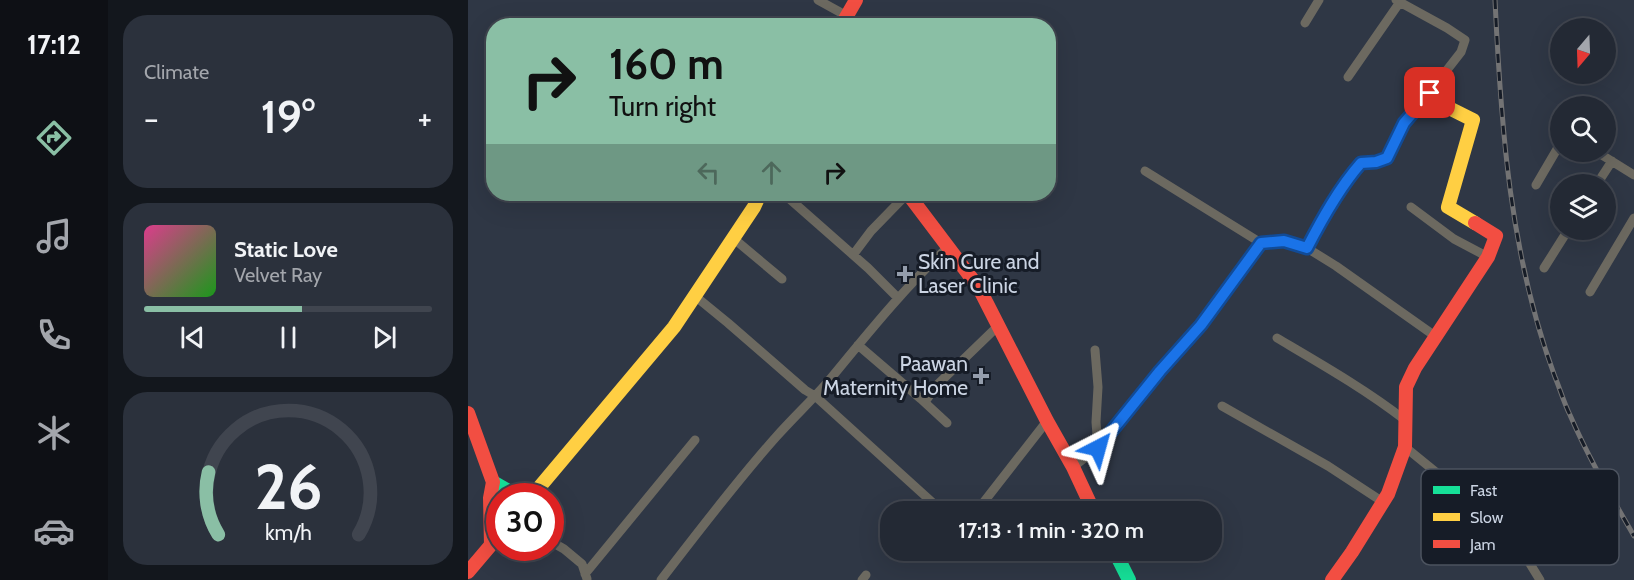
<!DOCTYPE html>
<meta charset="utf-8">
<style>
:root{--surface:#232934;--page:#2b313c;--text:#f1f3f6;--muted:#a3a6ac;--line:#40454f;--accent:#8abfa5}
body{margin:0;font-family:Cabin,sans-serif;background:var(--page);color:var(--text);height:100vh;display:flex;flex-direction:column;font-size:22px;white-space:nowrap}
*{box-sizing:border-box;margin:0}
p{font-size:20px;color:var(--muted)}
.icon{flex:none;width:33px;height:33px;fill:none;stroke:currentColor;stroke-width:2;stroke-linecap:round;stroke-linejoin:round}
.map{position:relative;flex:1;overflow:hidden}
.details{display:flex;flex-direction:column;gap:15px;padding:15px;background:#13171d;width:360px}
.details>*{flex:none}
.banner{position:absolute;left:18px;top:18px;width:570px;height:183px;border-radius:24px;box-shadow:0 6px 24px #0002,0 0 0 2px var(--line);background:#8abfa5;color:#111;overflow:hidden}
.needle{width:39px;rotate:199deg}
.fabs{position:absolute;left:1082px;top:18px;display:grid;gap:12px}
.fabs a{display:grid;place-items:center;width:66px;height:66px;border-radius:50%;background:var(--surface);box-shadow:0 6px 24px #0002,0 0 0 2px var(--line);font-size:30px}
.speed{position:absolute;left:18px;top:483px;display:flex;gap:12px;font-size:30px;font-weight:700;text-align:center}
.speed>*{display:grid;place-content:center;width:78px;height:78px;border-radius:50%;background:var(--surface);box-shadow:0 6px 24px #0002,0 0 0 2px var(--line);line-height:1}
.speed .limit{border:9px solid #d22;background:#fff;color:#111}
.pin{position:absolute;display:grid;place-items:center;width:51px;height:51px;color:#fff;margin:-26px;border-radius:12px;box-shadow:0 3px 9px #0006}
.me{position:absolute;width:66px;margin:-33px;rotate:39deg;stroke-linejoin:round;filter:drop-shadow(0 0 4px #0008)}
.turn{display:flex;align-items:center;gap:21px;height:126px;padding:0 24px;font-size:27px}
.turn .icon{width:78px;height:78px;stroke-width:2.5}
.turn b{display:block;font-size:42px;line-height:51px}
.lanes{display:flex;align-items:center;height:57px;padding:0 24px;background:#0003;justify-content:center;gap:30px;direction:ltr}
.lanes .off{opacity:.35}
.big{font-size:45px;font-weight:600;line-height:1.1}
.details .card{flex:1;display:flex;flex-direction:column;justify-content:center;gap:9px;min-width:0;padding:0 21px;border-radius:24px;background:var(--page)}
.details .dial{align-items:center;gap:0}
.dial svg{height:156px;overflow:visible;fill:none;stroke:var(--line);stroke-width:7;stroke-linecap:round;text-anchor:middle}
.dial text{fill:var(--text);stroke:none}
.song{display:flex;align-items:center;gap:18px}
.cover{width:72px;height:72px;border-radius:9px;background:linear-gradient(135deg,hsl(330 70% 55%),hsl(120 70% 35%))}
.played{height:6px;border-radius:3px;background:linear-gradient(90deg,var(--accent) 55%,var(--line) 55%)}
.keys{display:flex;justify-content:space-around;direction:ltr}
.heat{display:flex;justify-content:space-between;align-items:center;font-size:33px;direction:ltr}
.trip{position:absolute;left:412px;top:501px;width:342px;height:60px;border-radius:24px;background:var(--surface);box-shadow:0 6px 24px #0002,0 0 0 2px var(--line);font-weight:600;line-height:60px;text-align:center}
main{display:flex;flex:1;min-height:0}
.menu{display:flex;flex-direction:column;width:108px;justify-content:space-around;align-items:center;background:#0e1015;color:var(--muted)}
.menu .icon{width:42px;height:42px}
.menu .selected{color:var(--accent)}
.menu b{font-size:27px;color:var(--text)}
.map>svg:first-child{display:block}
</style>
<main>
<nav class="menu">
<b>17:12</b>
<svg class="icon selected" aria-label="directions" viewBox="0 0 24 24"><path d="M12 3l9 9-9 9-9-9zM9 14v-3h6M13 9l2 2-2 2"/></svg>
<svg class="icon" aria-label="music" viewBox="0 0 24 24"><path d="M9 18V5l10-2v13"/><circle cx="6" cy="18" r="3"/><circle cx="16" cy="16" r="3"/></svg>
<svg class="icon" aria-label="phone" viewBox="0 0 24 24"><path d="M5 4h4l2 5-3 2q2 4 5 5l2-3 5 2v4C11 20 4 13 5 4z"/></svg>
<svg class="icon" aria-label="climate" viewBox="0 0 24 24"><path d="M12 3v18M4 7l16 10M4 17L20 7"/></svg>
<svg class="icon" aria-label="car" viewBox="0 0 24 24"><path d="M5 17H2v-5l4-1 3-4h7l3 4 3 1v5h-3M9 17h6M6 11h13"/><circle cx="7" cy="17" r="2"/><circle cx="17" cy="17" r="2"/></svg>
</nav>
<section class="details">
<div class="card"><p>Climate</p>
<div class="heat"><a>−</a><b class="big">19°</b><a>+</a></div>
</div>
<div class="card">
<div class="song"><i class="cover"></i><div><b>Static Love</b><p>Velvet Ray</p></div></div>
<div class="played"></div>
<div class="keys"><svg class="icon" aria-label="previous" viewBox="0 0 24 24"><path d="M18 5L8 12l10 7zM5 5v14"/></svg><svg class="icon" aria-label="pause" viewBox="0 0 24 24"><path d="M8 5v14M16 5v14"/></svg><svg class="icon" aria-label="next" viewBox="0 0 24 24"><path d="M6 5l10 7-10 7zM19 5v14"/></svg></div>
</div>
<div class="card dial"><svg viewBox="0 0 100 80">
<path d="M14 69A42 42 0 1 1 86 69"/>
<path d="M14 69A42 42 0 0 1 9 37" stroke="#8abfa5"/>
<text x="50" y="56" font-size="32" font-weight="700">26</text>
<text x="50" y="72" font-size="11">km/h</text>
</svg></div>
</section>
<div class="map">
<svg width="1166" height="580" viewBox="0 0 1166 580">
<rect width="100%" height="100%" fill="#2f3745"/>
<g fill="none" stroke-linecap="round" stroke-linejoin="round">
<path stroke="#6c6960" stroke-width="9" d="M350,0L379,16
M837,23L851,0
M880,77L932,2
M1090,127L1092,128
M1129,152L1166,175
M677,171L793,243
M1129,184L1144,161
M1068,185L1092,144
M316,194L400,268L430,298
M943,207L986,239L1020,257
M265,238L314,279
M839,248C854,219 871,188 893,163L908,162L919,158L936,122L961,93L993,52L997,40L979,28L928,0
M385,255L403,231L439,194
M1076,268L1100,230
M1122,292L1166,218
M227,296L260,323L337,390L347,396L475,512
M809,338C853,364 897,389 937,420
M390,345L453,399L479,423
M627,350L630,387L628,422L630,448
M457,402L469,385L530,326
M754,406L860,466L915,502
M937,447L1007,504L1056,554L1072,580
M605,467L630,448L692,371L733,325L793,243L816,241L839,248L868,266L967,336
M508,512L579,421
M82,541L96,549L114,564L119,579
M117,574L227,440
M193,580C230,532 267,483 308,437C324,419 342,402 358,384C397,337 435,289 480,247
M394,580L398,575"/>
<path stroke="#16e098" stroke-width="14" d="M25,482L44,493L65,495
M646,550L661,580"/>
<path stroke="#ffcf43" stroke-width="14" d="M959,97L1005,120L980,207L1007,223
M64,496L206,327L286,207L292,194"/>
<path stroke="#f24e42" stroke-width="14" d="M373,26L388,0
M440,194L511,288L579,421L605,467L626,512
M0,413L25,482L22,498L23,545
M0,572L28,539
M864,580L884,552L920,494L937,447L938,387L947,368L1020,257L1028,236L1007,223"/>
<g stroke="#737374" stroke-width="5">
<path id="rail" d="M1027,0C1033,128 1042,256 1087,377C1092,389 1096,403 1102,415C1120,457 1143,496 1166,536"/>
</g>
<use href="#rail" stroke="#161c27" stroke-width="3" stroke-dasharray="9" stroke-linecap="butt"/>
</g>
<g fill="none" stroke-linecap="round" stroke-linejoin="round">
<g stroke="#114b97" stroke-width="15">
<path id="route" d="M630,448L692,371L733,325L793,243L816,241L839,248C854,219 871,188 893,163L908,162L919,158L936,123L962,93"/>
</g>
<use href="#route" stroke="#1a73e8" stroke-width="10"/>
</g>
<g fill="#949dac" stroke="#161c27" stroke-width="2">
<path d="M434 265h6v6h6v6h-6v6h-6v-6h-6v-6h6z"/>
<path d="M510 367h6v6h6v6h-6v6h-6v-6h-6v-6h6z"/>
</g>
<g text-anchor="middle" stroke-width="6" stroke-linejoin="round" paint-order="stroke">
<g font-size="21" fill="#cbd4e3" stroke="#161c27" text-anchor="start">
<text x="450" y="269">Skin Cure and<tspan x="450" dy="24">Laser Clinic</tspan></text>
<text x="500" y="371" text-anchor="end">Paawan<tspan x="500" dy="24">Maternity Home</tspan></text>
</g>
</g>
<rect x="953" y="469" width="198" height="96" rx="9" fill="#161c27" stroke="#4c535f" stroke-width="1.5"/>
<rect x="965" y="486" width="27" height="8" fill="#16e098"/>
<rect x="965" y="513" width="27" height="8" fill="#ffcf43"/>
<rect x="965" y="540" width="27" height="8" fill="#f24e42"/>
<g font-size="16" fill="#cbd4e3">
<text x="1002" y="496">Fast</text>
<text x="1002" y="523">Slow</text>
<text x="1002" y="550">Jam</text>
</g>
</svg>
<div class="fabs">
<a><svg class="needle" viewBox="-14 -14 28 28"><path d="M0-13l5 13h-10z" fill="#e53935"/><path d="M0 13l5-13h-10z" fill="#a3a6ac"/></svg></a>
<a><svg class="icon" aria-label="search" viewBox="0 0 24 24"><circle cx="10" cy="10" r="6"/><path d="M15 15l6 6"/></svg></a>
<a><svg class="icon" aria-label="layers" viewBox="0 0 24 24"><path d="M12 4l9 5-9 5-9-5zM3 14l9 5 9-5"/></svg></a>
</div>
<div class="speed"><div class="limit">30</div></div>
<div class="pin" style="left:962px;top:93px;background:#d93025"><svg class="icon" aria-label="arrive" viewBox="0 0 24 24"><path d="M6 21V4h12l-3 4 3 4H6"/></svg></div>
<svg class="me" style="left:630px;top:448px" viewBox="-20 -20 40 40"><path d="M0-17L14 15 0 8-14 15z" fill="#1a73e8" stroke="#fff" stroke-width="4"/></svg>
<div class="trip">17:13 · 1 min · 320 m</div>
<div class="banner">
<div class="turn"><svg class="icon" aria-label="right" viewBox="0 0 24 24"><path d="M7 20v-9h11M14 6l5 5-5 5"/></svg><div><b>160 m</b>Turn right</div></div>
<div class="lanes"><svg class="icon off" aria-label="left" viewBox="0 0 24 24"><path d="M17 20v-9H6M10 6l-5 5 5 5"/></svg><svg class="icon off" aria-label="ahead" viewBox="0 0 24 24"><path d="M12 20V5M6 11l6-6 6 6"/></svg><svg class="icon" aria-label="right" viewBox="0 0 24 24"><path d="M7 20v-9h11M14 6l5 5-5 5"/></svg></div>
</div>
</div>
</main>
